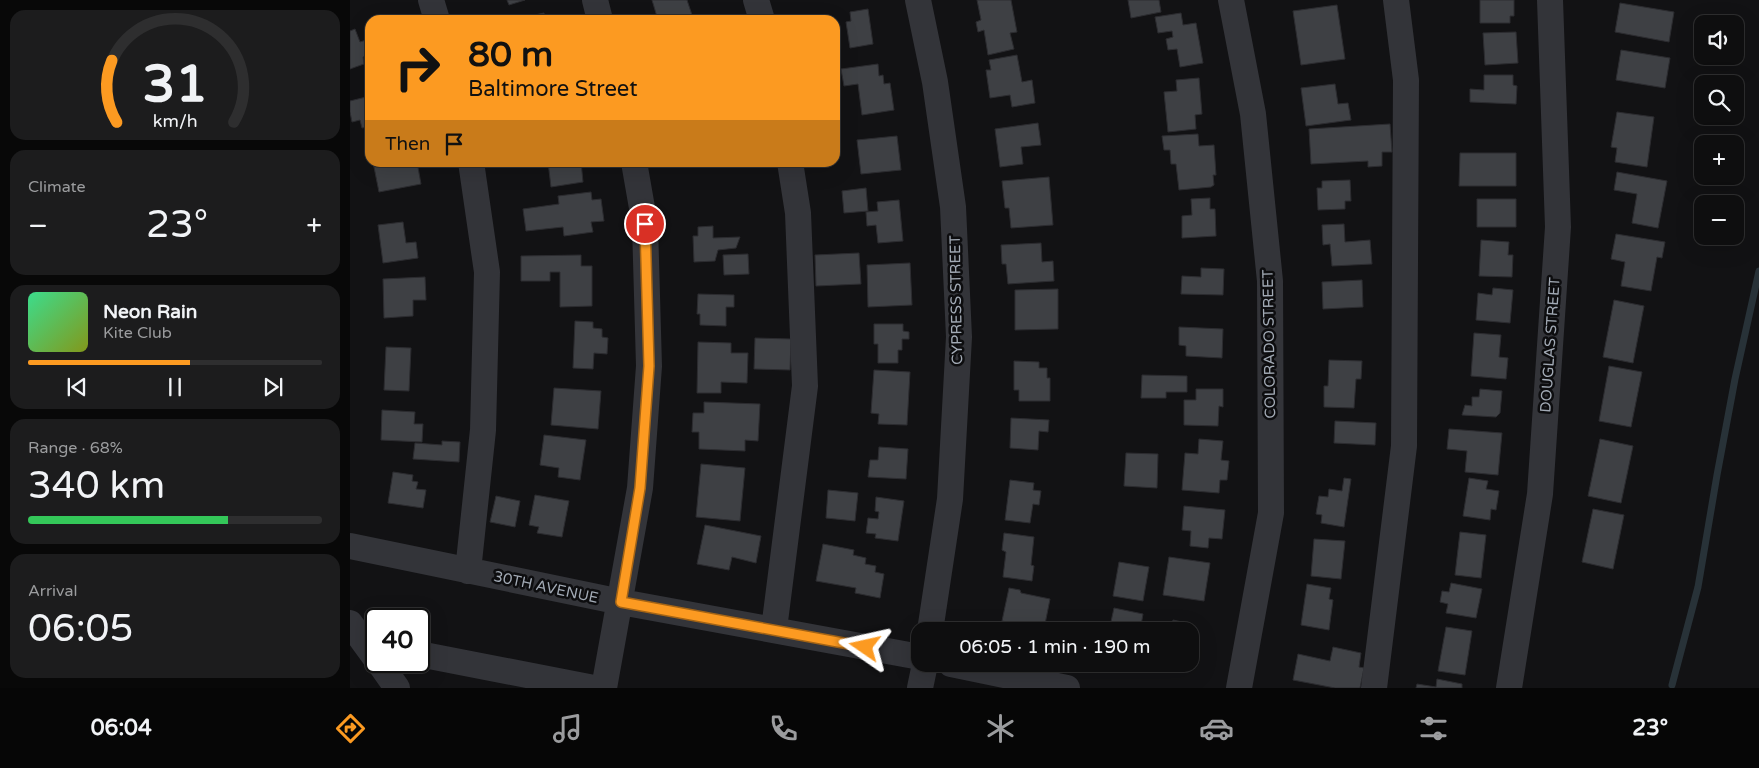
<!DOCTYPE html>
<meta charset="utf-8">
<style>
:root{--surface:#0e0e0f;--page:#1c1c1d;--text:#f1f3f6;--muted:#9b9c9e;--line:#2e2e2f;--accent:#fc9a21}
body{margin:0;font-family:"Varela Round",sans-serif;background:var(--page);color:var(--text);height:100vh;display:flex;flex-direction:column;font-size:19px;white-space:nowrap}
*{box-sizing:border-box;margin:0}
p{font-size:16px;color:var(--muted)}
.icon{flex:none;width:28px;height:28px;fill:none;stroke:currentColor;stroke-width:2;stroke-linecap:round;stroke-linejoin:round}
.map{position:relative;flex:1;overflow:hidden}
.panel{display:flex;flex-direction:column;gap:10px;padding:10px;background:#080808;width:350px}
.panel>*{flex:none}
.top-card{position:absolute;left:15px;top:15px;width:475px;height:152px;border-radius:15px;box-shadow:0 5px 20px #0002,0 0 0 1px var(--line);background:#fc9a21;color:#111;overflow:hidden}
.fabs{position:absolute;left:1344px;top:15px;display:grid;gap:10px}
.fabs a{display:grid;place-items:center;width:50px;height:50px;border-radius:10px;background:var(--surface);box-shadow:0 5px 20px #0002,0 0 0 1px var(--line);font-size:25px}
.speed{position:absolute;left:15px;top:608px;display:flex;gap:10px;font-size:25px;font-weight:700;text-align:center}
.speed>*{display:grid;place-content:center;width:65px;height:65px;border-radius:50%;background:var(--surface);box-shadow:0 5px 20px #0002,0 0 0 1px var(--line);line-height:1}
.speed .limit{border:2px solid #111;border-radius:8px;background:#fff;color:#111}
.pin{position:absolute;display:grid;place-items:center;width:42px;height:42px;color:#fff;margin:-21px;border:2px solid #fff;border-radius:50%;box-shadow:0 1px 5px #0007}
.me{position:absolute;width:55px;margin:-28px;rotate:281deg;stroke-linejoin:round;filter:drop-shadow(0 0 4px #0008)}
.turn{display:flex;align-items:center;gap:18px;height:105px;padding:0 20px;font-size:22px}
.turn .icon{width:65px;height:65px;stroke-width:2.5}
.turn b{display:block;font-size:35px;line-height:42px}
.then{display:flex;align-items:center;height:48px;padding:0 20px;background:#0003;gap:10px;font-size:19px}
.big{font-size:38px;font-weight:600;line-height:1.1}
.panel .tile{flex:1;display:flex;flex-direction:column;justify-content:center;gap:8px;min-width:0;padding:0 18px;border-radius:15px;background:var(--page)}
.panel .dial{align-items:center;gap:0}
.dial svg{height:130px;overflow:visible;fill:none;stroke:var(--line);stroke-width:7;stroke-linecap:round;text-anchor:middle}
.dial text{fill:var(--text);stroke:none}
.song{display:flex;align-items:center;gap:15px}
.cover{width:60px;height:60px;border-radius:8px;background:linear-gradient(135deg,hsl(150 70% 55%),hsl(70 70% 35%))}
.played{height:5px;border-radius:2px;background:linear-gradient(90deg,var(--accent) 55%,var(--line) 55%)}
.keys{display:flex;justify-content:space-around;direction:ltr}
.heat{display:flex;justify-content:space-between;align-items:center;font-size:28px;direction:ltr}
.charge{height:8px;border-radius:4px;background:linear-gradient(90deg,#34c759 68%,var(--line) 0)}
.trip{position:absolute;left:561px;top:622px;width:288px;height:50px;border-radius:15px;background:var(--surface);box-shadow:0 5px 20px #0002,0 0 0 1px var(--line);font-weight:600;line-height:50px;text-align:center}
.tab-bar{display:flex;height:80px;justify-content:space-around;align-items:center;background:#060606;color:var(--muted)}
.tab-bar .icon{width:35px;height:35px}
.tab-bar .current{color:var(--accent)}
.tab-bar b{font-size:22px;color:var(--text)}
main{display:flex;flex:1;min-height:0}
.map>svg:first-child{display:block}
</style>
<main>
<section class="panel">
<div class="tile dial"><svg viewBox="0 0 100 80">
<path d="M14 69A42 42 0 1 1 86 69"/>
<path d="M14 69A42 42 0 0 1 11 31" stroke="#fc9a21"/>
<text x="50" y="56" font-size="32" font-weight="700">31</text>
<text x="50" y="72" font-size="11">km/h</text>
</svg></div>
<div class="tile"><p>Climate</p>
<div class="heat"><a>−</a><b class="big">23°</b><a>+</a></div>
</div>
<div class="tile">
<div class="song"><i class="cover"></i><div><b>Neon Rain</b><p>Kite Club</p></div></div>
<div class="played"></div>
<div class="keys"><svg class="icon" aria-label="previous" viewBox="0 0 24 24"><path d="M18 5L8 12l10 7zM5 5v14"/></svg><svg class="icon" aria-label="pause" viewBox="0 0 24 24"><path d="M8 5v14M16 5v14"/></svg><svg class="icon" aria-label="next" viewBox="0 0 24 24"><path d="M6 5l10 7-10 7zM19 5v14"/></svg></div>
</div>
<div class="tile"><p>Range · 68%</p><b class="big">340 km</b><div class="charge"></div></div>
<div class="tile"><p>Arrival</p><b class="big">06:05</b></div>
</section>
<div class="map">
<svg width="1409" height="688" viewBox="0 0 1409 688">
<rect width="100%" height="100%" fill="#121214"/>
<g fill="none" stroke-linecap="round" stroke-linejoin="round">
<path stroke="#283238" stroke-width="7" d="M1322,685L1348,587L1367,475L1385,379L1409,271"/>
</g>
<path fill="#3e4044" stroke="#2c2c30" d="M157,0H175L159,5Z
M302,0H337L342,15L325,20H308Z
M627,0H661L667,32L660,33L664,49L638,55L634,30L628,32L626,22L631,20Z
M778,0H809L811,12L781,18Z
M1130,0H1164V16H1160V23H1130Z
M1270,3L1324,12L1319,42L1265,32Z
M987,5L995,59L951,65L943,11Z
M518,9L523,44L500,48L496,22L501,21L500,12Z
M194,13L195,20H172L171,18Z
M831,13L833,25L846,23L853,63L830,67L827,49L818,50L816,39L823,37L822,31L808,33L805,17Z
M5,29L10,42L19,39L20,55L13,57L14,64L0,69V31Z
M1166,32L1168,63L1135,65L1133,33Z
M1271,50L1320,58L1315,88L1266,80Z
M667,55L672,82L682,80L685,103L662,107L660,95L640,98L636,70H641L639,60Z
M528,64L529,76L533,75L534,84L540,83L544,110L512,115L508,84L494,86L491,69Z
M1134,75H1163V85L1167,86L1166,104L1120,102V89L1134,90Z
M849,78L852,114L845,115L846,129L818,132L814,92L827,91L826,80Z
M985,84L988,104L998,103L1001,120L956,126L951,88Z
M20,96V137L17,127L12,128L10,120L2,122L0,112V101Z
M1267,112L1304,117L1297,167L1265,162L1267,148L1261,147Z
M688,123L691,145L671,147L673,164L650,167L645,129Z
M1040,124L1042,152H1032V166L1018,167V161L961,164L959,129Z
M848,134L849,146L864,145L866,175H863L864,185L861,187L829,190L826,164H821L820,150H814L812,136Z
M547,136L551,170L511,174L507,140Z
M1110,153H1166V186H1109Z
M23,162H67L71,184L29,192Z
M198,162H231L233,182L201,187Z
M1267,172L1317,181L1308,228L1282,223L1287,194L1264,190Z
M699,177L703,225L661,228L659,208H655L652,181Z
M1000,180L1001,201H995V209L968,210L967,188H972V181Z
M516,188L518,211L494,213L492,191Z
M241,192L242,200L251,199L254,221L241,222L243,232L214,236L213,227L176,231L173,209L209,204L208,196Z
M860,198V209H865L866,236L832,238V216L842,215L841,199Z
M1127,199H1166V227H1127Z
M549,200L553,241L528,243L526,225L517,226L516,212L528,211L527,202Z
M53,222L56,243L66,242L68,258L33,263L28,225Z
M994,224L995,242L1020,240L1022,264L982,266L980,244L973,245L972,225Z
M363,226V238L390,237L386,248L368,250L365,261L344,262L343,236H348V227Z
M1266,234L1315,242L1312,258L1307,257L1301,291L1271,286L1275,262L1261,259Z
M1131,240L1159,242L1158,255H1163L1162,277L1129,276Z
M691,243L692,262L703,261L704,281L658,284L656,264H652L651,245Z
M509,253L511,284L466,286L465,255Z
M398,254L399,274L374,275L373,255Z
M231,255V266H242V306L210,307V272H200V281H171V256Z
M560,263L562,305L518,307L517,265Z
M851,268L874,269L873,295L831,294L832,276L851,277Z
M75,277L76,300H63V316L34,318L33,279Z
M1012,280L1013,307L973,309L972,282Z
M1143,288L1163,290L1160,323L1126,320L1128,293L1142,295Z
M708,289V329L665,330V290Z
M348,294L384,295V307H376V326L350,325V314H347Z
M1264,300L1294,306L1283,363L1253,357Z
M225,321L243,322V328L252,329V337L258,338L257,354L244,353L243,369L223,368Z
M524,324H553V331L559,332V339H552V350H548V363H528V344H524Z
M829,327L873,329L872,358L836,356V346L829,345Z
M1124,333L1151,335L1149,357L1158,358L1156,379L1121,376Z
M405,338L441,339L440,370L404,369Z
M348,342L381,343V353H398L397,383L371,382V393H347Z
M36,347L61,348L59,391L34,390Z
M979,360L1012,361L1011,379H1006L1004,408L974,407V386H978Z
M664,361L689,362V368H697V378H700V401H669V390H664Z
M1259,366L1292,372L1281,427L1249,421Z
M524,370L560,372L557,425L528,424L529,414L521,413Z
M792,375L837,376V392H816V398H791Z
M204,388L251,391L248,429L201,425Z
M846,389H873V407L869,406L868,426L834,425V400H846Z
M1130,389L1152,391L1150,413L1146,417L1112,415L1115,405L1122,406V397H1129Z
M354,402L410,404L408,441L395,440V451L349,449V432H342L343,413H354Z
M32,410L65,412L64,424H73L72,442L31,440Z
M661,418L699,420L698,432L689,431L688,450L660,448Z
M985,421L1026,423L1025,445L984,443Z
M1099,429L1152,433L1148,475L1115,472L1117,451L1097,449Z
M194,435L236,440L230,480L208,477L209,468L190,465Z
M849,439L873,441L871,460L879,461L877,480H870L869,493L832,490L835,453L848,454Z
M1250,439L1283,446L1271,503L1238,496Z
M92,441L110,442L109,462L63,459L65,443L92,445Z
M529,447L558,449L556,479L518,477L520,460H528Z
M776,453L808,454L807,488L774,486Z
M351,464L395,468L390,521L346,517Z
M43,472L63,475L62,481L68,482L66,489L76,490L73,508L38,503Z
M994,478L1001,479L994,527L971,523L972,515L966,514L969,496L978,497L979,489L992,491Z
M1119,478L1138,481L1136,489L1149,491L1146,510L1141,509L1140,520L1113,516Z
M660,480L684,483L683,490L691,491L689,505L683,504L680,523L655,520Z
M478,490L508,493L505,521L476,518Z
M185,495L219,501L212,537L187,533L189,527L179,525Z
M146,496L170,501L165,527L140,522Z
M526,497L554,501L548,541L525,538L526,534L516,533L518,518L528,519L529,512L525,511Z
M834,506L875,510L872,539L859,538L858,548L840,546L841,531L832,530Z
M1243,509L1274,515L1263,569L1232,562Z
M355,525L411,536L406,563L382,557L379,570L347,564Z
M1110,532L1136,535L1131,578L1105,575Z
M654,533L684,537L681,565L684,566L682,581L653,577L656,552L652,550Z
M964,539L995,541L991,579L961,576Z
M473,544L504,550L503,555L516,558L515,564L526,566L525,572L534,574L530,598L505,593L506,588L466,581Z
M819,557L860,563L854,601L813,595Z
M769,562L799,567L793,601L763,596Z
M1101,583L1132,589L1126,618L1096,613L1098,604L1090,602L1092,591L1099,592Z
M957,584L981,588L979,599L983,600L979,630L951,625Z
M659,588L670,590L671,593L700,599L694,629L652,621Z
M764,608L793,614L790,631H759Z
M823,620L832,622L831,630L836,631H806V628L821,631Z
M1096,627L1122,631L1115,675L1088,671Z
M983,647L1011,653L1009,667L1014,668L1010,688H985L943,680L948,654L980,661Z
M1087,679L1112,684V688H1066L1067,684L1086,687Z"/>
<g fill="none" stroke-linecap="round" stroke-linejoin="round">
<path stroke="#333439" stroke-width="26" d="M81,0L87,20
M245,0L250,20
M406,0L412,20
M568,0L585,82L603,207L609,337L600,499L580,631
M881,0L903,114L920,281L921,513L889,688
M0,546L271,602L570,657
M118,571L133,430L137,272L121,162
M0,623L26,659
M424,629L455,386L448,213L440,162
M69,654L244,688
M28,661L47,688
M601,664L717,688
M254,688L290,488L299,366L295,225L284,162
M570,688L575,664
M1024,688L1054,446L1056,80L1046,0
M1159,688L1190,494L1208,227L1200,0"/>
</g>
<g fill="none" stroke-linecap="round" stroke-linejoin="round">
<g stroke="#a46415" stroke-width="12">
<path id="route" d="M295,224L299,366L290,488L271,602L515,647"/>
</g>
<use href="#route" stroke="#fc9a21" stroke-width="9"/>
</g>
<g text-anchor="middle" stroke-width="5" stroke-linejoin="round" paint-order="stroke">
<g font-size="15" fill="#a2aab5" stroke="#0d0d0f">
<text transform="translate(606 300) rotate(-91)" y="5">CYPRESS STREET</text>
<text transform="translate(919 344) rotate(-91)" y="5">COLORADO STREET</text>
<text transform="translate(1200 345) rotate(-86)" y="5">DOUGLAS STREET</text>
<text transform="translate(196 587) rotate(12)" y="5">30TH AVENUE</text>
</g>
</g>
</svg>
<div class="fabs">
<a><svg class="icon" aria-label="sound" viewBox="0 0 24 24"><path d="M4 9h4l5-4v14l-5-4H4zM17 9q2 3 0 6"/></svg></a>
<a><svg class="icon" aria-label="search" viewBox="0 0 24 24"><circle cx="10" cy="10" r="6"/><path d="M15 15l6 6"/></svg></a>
<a>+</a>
<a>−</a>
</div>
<div class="speed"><div class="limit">40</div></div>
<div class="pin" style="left:295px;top:224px;background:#d93025"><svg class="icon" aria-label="arrive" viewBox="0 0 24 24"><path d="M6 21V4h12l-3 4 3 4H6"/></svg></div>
<svg class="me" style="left:515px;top:647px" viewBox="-20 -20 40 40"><path d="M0-17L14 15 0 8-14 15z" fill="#fc9a21" stroke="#fff" stroke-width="4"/></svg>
<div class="trip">06:05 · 1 min · 190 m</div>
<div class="top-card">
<div class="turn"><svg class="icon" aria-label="right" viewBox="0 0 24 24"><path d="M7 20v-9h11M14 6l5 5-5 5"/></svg><div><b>80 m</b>Baltimore Street</div></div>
<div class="then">Then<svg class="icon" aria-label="arrive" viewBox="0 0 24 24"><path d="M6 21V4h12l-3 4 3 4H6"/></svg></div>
</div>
</div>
</main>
<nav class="tab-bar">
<b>06:04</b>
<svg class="icon current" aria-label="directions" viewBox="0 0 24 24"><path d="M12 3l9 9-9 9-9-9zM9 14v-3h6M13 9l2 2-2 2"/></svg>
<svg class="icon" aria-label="music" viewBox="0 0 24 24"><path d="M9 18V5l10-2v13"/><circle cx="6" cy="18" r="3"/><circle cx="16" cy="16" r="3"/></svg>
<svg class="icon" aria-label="phone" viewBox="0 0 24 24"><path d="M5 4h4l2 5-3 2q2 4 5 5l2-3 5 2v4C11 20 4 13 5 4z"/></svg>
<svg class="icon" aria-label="climate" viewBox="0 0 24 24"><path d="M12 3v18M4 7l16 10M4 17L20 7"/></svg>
<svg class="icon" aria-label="car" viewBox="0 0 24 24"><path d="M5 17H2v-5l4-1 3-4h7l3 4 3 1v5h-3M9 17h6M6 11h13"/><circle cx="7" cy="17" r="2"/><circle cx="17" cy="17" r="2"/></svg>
<svg class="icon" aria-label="filters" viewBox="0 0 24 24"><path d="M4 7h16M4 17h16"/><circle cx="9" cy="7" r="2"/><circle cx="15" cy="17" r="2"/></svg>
<b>23°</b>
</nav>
